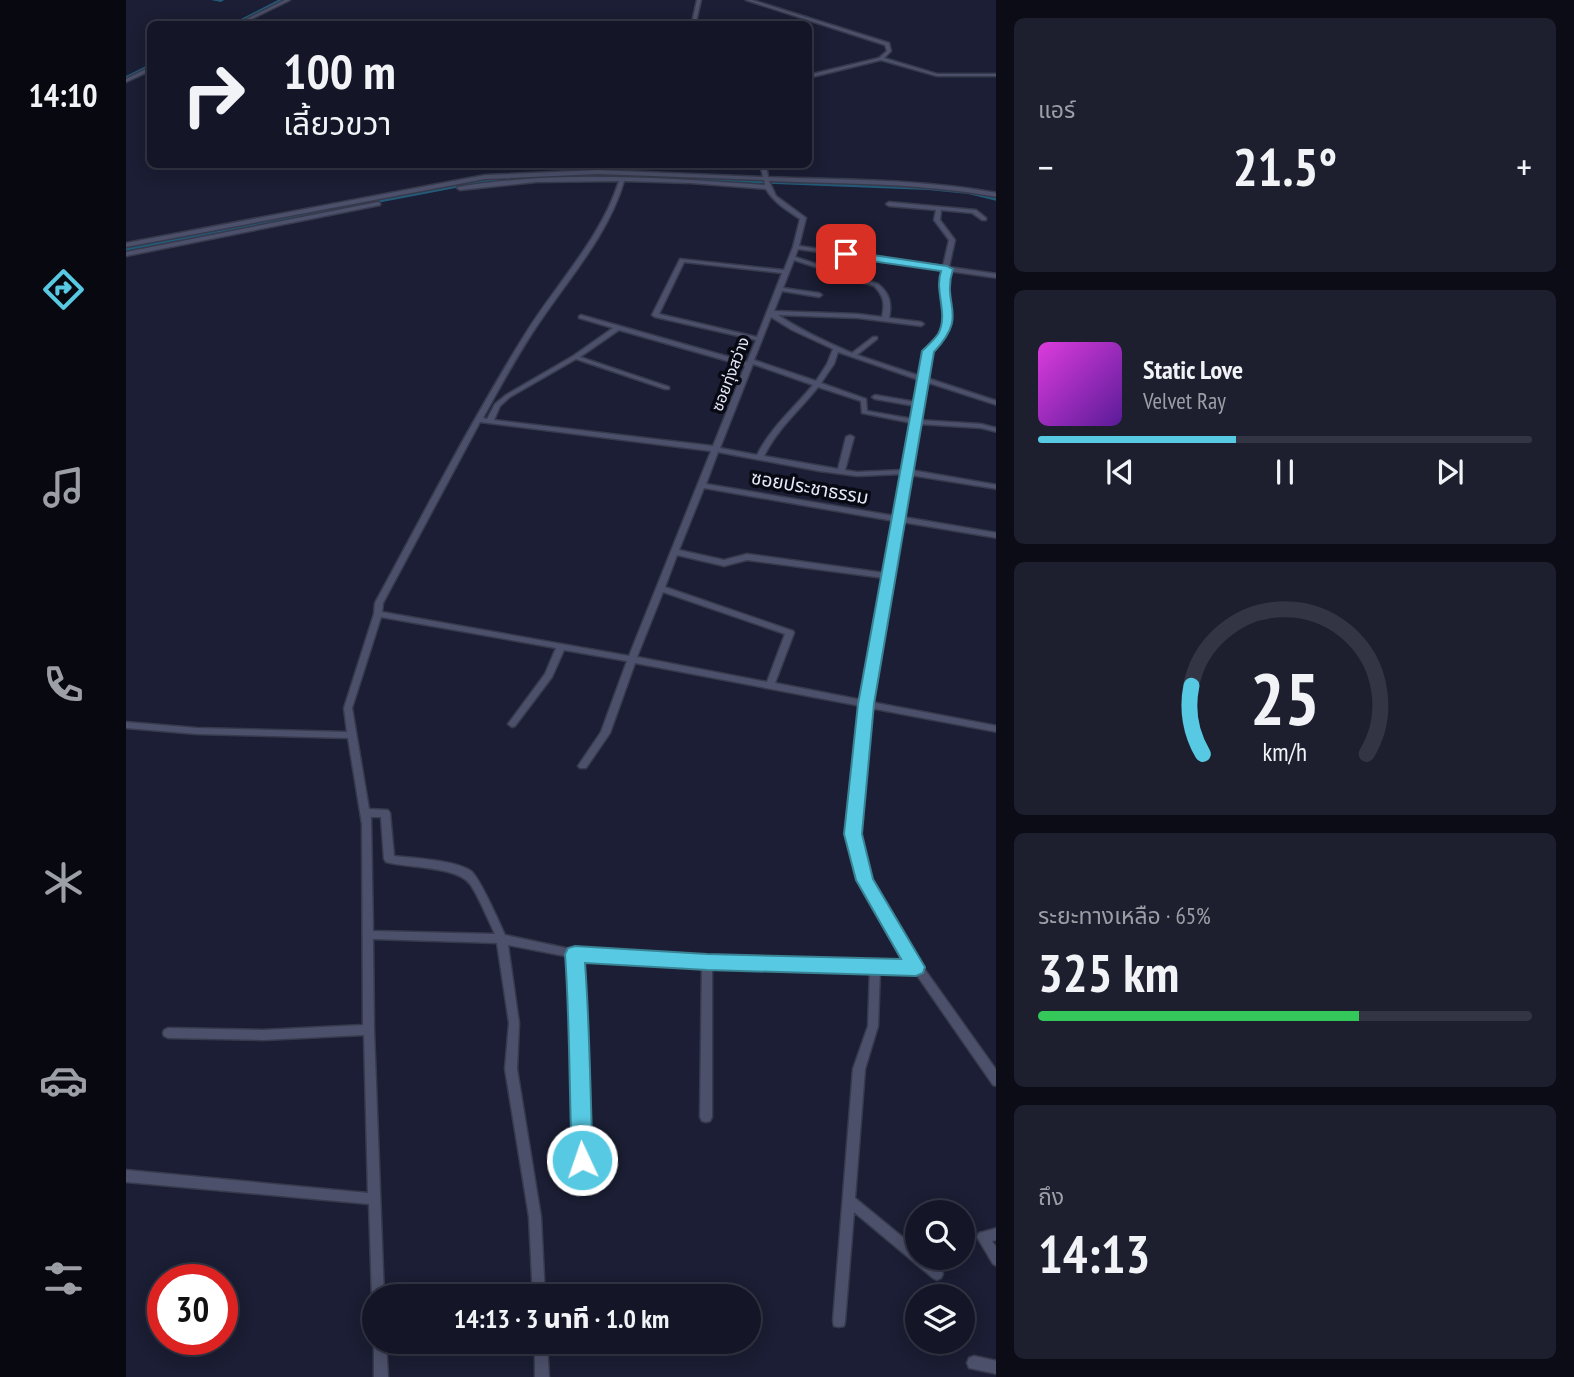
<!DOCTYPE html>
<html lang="th">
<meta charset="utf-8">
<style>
:root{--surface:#141627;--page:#1d1f2f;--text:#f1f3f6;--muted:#9d9fa7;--line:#333544;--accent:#57c9e3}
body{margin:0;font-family:"PT Sans Narrow","Noto Sans Thai",sans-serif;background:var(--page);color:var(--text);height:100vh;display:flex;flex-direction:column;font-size:26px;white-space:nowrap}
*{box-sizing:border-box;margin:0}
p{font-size:23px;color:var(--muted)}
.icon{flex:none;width:38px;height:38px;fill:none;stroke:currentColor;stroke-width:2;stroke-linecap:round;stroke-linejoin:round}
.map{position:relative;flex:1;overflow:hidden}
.sheet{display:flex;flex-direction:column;gap:18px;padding:18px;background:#0b0c15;width:578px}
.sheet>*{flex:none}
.banner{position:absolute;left:21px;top:21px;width:665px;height:147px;border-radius:10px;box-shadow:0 4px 18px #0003,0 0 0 2px var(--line);background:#141627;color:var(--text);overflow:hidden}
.fabs{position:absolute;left:779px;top:1200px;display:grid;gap:14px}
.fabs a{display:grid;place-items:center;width:70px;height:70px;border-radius:50%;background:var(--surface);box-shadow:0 4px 18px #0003,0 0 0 2px var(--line);font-size:35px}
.speed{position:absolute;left:21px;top:1264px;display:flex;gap:14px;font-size:35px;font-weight:700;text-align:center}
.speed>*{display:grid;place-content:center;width:91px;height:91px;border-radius:50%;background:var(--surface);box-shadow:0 4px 18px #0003,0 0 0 2px var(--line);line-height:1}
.speed .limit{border:10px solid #d22;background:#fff;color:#111}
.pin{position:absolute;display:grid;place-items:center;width:60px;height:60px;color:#fff;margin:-30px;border-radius:14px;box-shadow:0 4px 10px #0006}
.me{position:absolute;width:77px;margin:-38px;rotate:357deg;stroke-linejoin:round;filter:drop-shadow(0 0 5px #0008)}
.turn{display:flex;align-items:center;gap:24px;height:147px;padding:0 21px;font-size:32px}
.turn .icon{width:91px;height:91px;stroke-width:2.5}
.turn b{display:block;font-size:49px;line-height:60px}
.big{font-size:52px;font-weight:800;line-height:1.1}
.sheet .widget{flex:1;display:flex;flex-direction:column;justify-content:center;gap:10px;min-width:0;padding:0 24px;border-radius:10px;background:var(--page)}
.sheet .dial{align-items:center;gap:0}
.dial svg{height:182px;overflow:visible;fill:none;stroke:var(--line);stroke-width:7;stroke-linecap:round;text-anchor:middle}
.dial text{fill:var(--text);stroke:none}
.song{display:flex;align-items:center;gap:21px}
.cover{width:84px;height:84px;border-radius:10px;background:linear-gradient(135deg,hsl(300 70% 55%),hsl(270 70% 35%))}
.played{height:7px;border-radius:4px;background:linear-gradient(90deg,var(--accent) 40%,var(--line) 40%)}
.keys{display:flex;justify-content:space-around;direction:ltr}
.heat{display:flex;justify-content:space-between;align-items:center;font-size:38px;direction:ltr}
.charge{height:10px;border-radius:5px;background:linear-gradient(90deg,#34c759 65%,var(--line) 0)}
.trip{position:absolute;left:236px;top:1284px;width:399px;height:70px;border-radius:35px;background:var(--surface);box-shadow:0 4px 18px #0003,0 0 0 2px var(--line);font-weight:800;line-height:70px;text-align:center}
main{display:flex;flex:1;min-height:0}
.tabs{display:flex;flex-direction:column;width:126px;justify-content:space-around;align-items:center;background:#080910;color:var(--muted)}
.tabs .icon{width:49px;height:49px}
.tabs .on{color:var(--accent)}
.tabs b{font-size:32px;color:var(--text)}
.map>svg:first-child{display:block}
</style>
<main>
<nav class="tabs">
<b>14:10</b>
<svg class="icon on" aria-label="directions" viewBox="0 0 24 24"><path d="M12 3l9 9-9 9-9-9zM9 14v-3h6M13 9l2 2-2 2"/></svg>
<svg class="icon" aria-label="music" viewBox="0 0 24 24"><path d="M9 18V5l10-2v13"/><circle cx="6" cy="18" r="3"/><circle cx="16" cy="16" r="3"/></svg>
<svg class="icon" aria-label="phone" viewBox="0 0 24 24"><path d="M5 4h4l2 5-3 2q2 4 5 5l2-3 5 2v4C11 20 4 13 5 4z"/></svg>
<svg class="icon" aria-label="climate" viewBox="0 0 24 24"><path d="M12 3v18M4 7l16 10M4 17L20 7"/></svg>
<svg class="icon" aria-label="car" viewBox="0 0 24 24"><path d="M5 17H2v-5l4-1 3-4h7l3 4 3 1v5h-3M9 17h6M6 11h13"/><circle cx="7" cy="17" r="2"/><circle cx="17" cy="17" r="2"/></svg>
<svg class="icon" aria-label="filters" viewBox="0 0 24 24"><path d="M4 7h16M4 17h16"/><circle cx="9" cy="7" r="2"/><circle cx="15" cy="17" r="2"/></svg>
</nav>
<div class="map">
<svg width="871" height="1377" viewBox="0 0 871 1377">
<rect width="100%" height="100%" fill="#1b1e34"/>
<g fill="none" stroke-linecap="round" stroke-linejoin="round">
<path fill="#235a78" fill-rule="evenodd" d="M85,0H98L95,2Z
M152,0H160L112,24H105Z
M24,64V68L0,81V76Z
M475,173L802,186L842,190L871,197V201L842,194L802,190L475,177L361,182L0,251V247L361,178Z"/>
<g stroke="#373a4c" stroke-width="3">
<path id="minor" d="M159,0H164L115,24H111Z
M571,0H575L570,22L568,23L566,22Z
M620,0H626L763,43L765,51L758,58L811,74H871V76H811L755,60L682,78V75L753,58L761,51L759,45Z
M22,68H24V71L0,82V79Z
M634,164H640L642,177C718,180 796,179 871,193V197C796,183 719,184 643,181L650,196L680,218L673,246L817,266L823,240L808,220L810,210L763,206L760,204L763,202L850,210L860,218V220H856L846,213L815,210L814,220L829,240L823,267L871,274V278L822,271L821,284L824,320L819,334L805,351L801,378L871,401V405L800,382L793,420L855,424L871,428V432L855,428L793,424L785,470L871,485V489L784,475L777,517L871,533V538L776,522L745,702L871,726V732L744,708L732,833L744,880L775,936L871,1071V1086L867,1085L788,971H754L752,1026L739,1069L729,1198L791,1249V1258H802L815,1270L817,1274L815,1278L811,1280L807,1278L728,1212L719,1321L718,1326L713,1327L708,1326L707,1321L727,1069L742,1026L744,970L586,966V1117L584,1121L580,1122L576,1121L574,1117L576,966L455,959L462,1160L460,1164L456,1166L452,1164L450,1160L444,957L382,945L393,1023L391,1069L415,1217L419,1297H407L403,1217L379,1069L383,1023L371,943L247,939L248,1030L258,1297H248V1302L246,1297L243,1204L0,1182V1170L242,1193L238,1035L137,1040L42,1038L38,1036L37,1033L38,1030L42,1028L137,1030L237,1025L236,824L222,738L71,734L0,728V722L71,728L221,732L218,708L248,614L249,603C298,513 344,423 398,336C429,285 475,239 493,181L410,182L334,190L331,188L332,187C433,170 538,178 639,185L638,180L472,174L359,179L0,247V243L359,175L472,170L637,177ZM498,181L564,183L640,189C648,203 661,210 674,219L667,247L658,270L554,259L526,315L529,317L630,340L621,362L455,315L453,316V318L487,328L447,356L380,395L369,404L361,419L357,418C375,385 393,352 415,320C445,276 483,233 498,181ZM672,249L816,270L815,284L818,320L813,334L799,351L794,376L731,355L751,339V337H747L726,353C700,342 675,330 652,315L732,318L795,326L798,324L795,322L763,318C766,303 764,294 752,284L669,257ZM668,260L748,286C758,296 759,304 756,317L732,314L648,311L656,291L693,297L696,295L693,293L657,288ZM558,262L656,273L631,337L533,314ZM645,317L666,330L707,349L701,364L690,381L628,360ZM493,330L619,366L587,446L368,420L374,406L384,397L450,359L539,389H543V387L454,357ZM712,352L793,380L790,402L749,395L746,397L749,399L789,406L787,419L741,411L740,399L695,383L708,364ZM627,364L687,385C668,408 645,427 631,455L594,448ZM692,387L735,401L736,413L786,423L777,470L731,472L719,470L728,437L724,435L720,437L712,469L638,456C651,429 674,410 692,387ZM354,422L585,451L503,656L256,612L257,603ZM592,452L693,471L731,476L777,474L769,516L580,484ZM578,488L768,521L759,573L621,554L598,560L553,550ZM551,555L598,566L621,560L758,578L736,700L649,683L668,633L667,631L539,587ZM537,592L659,634L641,682L511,657ZM255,617L430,648L419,674L382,724L386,727L389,726L426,677L438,650L501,661L475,732L452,766L454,768H460L484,733L509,663L735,706L722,833L734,880L767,942L781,962L568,957L449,950L379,935C373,922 354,878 345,871C329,860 287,858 268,856L264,813L262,810L243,809L226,708ZM245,817H255L258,859L260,862C281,868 331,866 344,884C354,899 361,918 369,934L247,931Z
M252,202L254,203V205L0,256V252Z
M871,1228V1240L866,1241L871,1248V1266L867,1264L851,1237L853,1233Z
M248,1340V1342H260L262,1377H248Z
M409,1342H421L423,1377H409Z
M848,1356L871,1361V1374L843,1368L841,1363L843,1358Z"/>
</g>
<use href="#minor" fill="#4c506a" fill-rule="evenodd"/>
</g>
<path fill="#57c9e3" stroke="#398394" stroke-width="2" d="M720,251L821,266L827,269C815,307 844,313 808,352L748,704L736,834L747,879L799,967L797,973L790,976L581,970L459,963C464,1028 464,1094 467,1160L464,1167L456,1170L449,1167L446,1160C443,1091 444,1023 439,954L442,948L449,946L581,954L775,959L730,880L718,834L732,704L796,351C801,346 808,340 812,334C823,314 808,292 815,271L717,257V252Z"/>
<g text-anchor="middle" stroke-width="7" stroke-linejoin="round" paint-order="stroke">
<g font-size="16" fill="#e6e9f8" stroke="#080913">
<text transform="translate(604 374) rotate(-69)" y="6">ซอยทุ่งสว่าง</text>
</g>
<g font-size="19" fill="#e6e9f8" stroke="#080913">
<text transform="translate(684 487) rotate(10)" y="7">ซอยประชาธรรม</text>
</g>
</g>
</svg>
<div class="fabs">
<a><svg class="icon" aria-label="search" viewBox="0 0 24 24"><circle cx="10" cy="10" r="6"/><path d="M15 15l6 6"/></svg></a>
<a><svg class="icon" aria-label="layers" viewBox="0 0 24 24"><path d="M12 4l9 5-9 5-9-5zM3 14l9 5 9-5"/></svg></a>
</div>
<div class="speed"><div class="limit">30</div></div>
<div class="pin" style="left:720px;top:254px;background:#d93025"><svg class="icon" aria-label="arrive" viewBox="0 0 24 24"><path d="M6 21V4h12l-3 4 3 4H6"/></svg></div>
<svg class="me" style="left:456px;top:1160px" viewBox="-20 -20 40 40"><circle r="17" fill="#57c9e3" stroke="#fff" stroke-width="3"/><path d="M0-11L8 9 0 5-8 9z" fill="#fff"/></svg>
<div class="trip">14:13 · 3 นาที · 1.0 km</div>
<div class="banner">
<div class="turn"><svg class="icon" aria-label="right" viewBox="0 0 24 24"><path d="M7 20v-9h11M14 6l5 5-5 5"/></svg><div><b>100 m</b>เลี้ยวขวา</div></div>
</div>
</div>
<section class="sheet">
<div class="widget"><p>แอร์</p>
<div class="heat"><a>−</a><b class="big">21.5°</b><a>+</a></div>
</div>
<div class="widget">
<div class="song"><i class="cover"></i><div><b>Static Love</b><p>Velvet Ray</p></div></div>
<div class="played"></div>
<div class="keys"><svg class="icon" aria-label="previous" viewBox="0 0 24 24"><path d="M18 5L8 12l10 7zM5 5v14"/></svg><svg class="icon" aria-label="pause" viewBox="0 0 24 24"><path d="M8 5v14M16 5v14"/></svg><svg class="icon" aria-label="next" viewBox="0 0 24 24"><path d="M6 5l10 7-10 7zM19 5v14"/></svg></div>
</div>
<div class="widget dial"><svg viewBox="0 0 100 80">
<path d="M14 69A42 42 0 1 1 86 69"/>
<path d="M14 69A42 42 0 0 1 9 39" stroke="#57c9e3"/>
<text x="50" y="56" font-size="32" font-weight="700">25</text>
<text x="50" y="72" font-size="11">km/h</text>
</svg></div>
<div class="widget"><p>ระยะทางเหลือ · 65%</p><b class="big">325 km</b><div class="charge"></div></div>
<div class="widget"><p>ถึง</p><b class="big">14:13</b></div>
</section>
</main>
